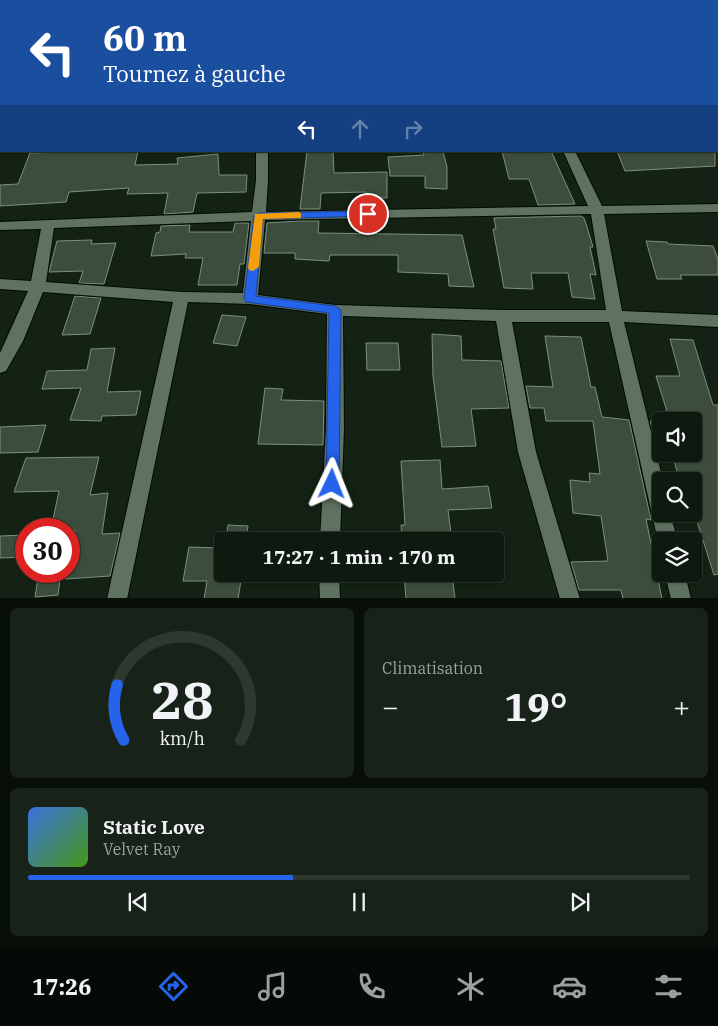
<!DOCTYPE html>
<html lang="fr">
<meta charset="utf-8">
<style>
:root{--surface:#0e1a0f;--page:#172318;--text:#f1f3f6;--muted:#9ba19e;--line:#2e382f;--accent:#2563eb}
body{margin:0;font-family:"IBM Plex Serif",serif;background:var(--page);color:var(--text);height:100vh;display:flex;flex-direction:column;font-size:19px;white-space:nowrap}
*{box-sizing:border-box;margin:0}
p{font-size:16px;color:var(--muted)}
.icon{flex:none;width:28px;height:28px;fill:none;stroke:currentColor;stroke-width:2;stroke-linecap:round;stroke-linejoin:round}
.map{position:relative;height:598px;overflow:hidden}
.side{display:flex;flex-direction:column;gap:10px;padding:10px;background:#080e08;flex:1}
.side>*{flex:none}
.top-card{position:absolute;left:0px;top:0px;width:719px;height:152px;box-shadow:0 1px 4px #0004,0 0 0 1px var(--line);background:#1a4fa0;color:#fff;overflow:hidden}
.controls{position:absolute;left:652px;top:412px;display:grid;gap:10px}
.controls a{display:grid;place-items:center;width:50px;height:50px;border-radius:5px;background:var(--surface);box-shadow:0 1px 4px #0004,0 0 0 1px var(--line);font-size:25px}
.speed{position:absolute;left:15px;top:518px;display:flex;gap:10px;font-size:25px;font-weight:700;text-align:center}
.speed>*{display:grid;place-content:center;width:65px;height:65px;border-radius:50%;background:var(--surface);box-shadow:0 1px 4px #0004,0 0 0 1px var(--line);line-height:1}
.speed .limit{border:8px solid #d22;background:#fff;color:#111}
.pin{position:absolute;display:grid;place-items:center;width:42px;height:42px;color:#fff;margin:-21px;border:2px solid #fff;border-radius:50%;box-shadow:0 1px 5px #0007}
.me{position:absolute;width:55px;margin:-28px;rotate:2deg;stroke-linejoin:round;filter:drop-shadow(0 0 4px #0008)}
.turn{display:flex;align-items:center;gap:18px;height:105px;padding:0 20px;font-size:22px}
.turn .icon{width:65px;height:65px;stroke-width:2.5}
.turn b{display:block;font-size:35px;line-height:42px}
.lanes{display:flex;align-items:center;height:48px;padding:0 20px;background:#0003;justify-content:center;gap:25px;direction:ltr}
.lanes .off{opacity:.35}
.big{font-size:38px;font-weight:800;line-height:1.1}
.side .tile{flex:1;display:flex;flex-direction:column;justify-content:center;gap:8px;min-width:0;padding:0 18px;border-radius:8px;background:var(--page)}
.side .dial{align-items:center;gap:0}
.dial svg{height:130px;overflow:visible;fill:none;stroke:var(--line);stroke-width:7;stroke-linecap:round;text-anchor:middle}
.dial text{fill:var(--text);stroke:none}
.song{display:flex;align-items:center;gap:15px}
.cover{width:60px;height:60px;border-radius:8px;background:linear-gradient(135deg,hsl(220 70% 55%),hsl(100 70% 35%))}
.played{height:5px;border-radius:2px;background:linear-gradient(90deg,var(--accent) 40%,var(--line) 40%)}
.keys{display:flex;justify-content:space-around;direction:ltr}
.heat{display:flex;justify-content:space-between;align-items:center;font-size:28px;direction:ltr}
.side .tiles{flex:1;display:grid;gap:10px;grid-template-columns:1fr 1fr}
.tile:last-child{grid-column:span 2}
.trip{position:absolute;left:214px;top:532px;width:290px;height:50px;border-radius:5px;background:var(--surface);box-shadow:0 1px 4px #0004,0 0 0 1px var(--line);font-weight:800;line-height:50px;text-align:center}
.dock{display:flex;height:80px;justify-content:space-around;align-items:center;background:#060a06;color:var(--muted)}
.dock .icon{width:35px;height:35px}
.dock .selected{color:var(--accent)}
.dock b{font-size:22px;color:var(--text)}
.map>svg:first-child{display:block}
</style>
<div class="map">
<svg width="718" height="599" viewBox="0 0 718 599">
<rect width="100%" height="100%" fill="#132214"/>
<path fill="#3c4d3d" stroke="#7c8f7d" d="M88,151H138L135,165L178,164L177,158L218,154L219,175H247L246,192L197,193L193,212L164,214L168,193L127,194L129,188L69,192L66,202L0,206V185L18,184L30,153Z
M307,151H333L334,173L387,172V198H366V192L321,193L320,209H300Z
M423,151H443L447,167V189L425,188V176H390L388,157L424,155Z
M502,151H551L575,204L538,205L529,179H509Z
M617,151H715V166L625,171Z
M581,216L584,218L587,227L593,247H590L596,275L590,274L595,299L572,297L568,273H531L533,289L504,288L493,229H496L494,218Z
M299,221H319L318,233L462,235L474,287L449,286L448,274L398,272V255H330L329,261L295,259V253H264L267,223Z
M235,223H249L244,264H240L237,285H198L203,258H185L186,254L151,256L156,233L160,232L161,226L190,225L189,232H233Z
M92,240L91,244L116,243L104,284L79,283L83,271L49,272L57,241Z
M646,241L667,242L668,244L713,246L718,259V275H680L682,279H657Z
M75,296L101,298L90,334L62,335Z
M222,315L246,317L237,346L213,343Z
M432,334L461,336L462,360L501,361L509,408L471,409L476,446L442,447L433,376Z
M545,336L581,337L591,387H595L602,417L629,420L651,520L646,519L662,599H623L621,590H579L571,562L608,561L601,516L573,513L570,480L590,482L589,473L600,474L593,421H546L544,408H530L526,386L553,387Z
M670,339L693,340L713,405H718V574L714,575L695,515L689,514H694V481H680L672,454H694V421H670L656,376H680Z
M366,343H398L400,370H367Z
M115,348L107,392L141,391L136,415L102,416L101,421L70,420L81,388L42,389L47,371L87,370L91,349Z
M265,388L283,389L281,400L324,401L323,445L258,444Z
M650,421L661,422V448H657Z
M46,425L38,452L0,453V427Z
M99,457L90,495L108,493L102,534L120,533L110,576L65,579L66,571H69V558L75,530L51,529L59,491L14,492L26,458Z
M440,460L442,489L488,486L492,508L448,510L452,541H402L401,525H405L401,461Z
M228,525L248,526L246,541H226Z
M26,535V557L0,558V536Z
M189,547L222,548V574H242L238,599H204L207,581H183Z
M39,571H61L58,595L35,597Z
M404,574H452L455,599H406Z"/>
<g fill="none" stroke-linecap="round" stroke-linejoin="round">
<g stroke="#010b02" stroke-width="2">
<path id="minor" d="M262,0H272V1H262Z
M508,0H518V1H508Z
M0,17H1V23H0Z
M0,71H1V77H0Z
M0,139H1V147H0Z
M256,151H268V180L266,212L588,206L563,151H575L602,206L718,204V212L604,214L622,311L718,315V327L624,322L663,481L661,514H670L678,541H661V547L658,541L609,322H512L536,452L580,599H560L518,452L496,321L343,316L344,428L340,541H320L326,428L327,314L250,304L188,302L127,599H107L173,302L43,292L23,341L6,371L0,373V353L28,291L0,289V279L31,281L41,229L0,230V222L252,212L256,180ZM591,214L606,310H503L335,305L258,295L265,220ZM251,221L243,293L182,292L46,282L54,228Z
M319,574H339L340,599H320Z
M665,574H685L691,599H671Z"/>
</g>
<use href="#minor" fill="#5f7160" fill-rule="evenodd"/>
</g>
<path fill="#2563eb" stroke="#184099" d="M368,211L373,214L371,216L263,219L256,296L335,306L341,310L339,484L337,489L332,491L328,489L326,484L329,313L246,302L244,299L254,216L259,213Z"/>
<path fill="#f59e0b" d="M298,212L301,213V218L263,219L259,267L253,271L249,270L248,267L255,214Z"/>
</svg>
<div class="controls">
<a><svg class="icon" aria-label="sound" viewBox="0 0 24 24"><path d="M4 9h4l5-4v14l-5-4H4zM17 9q2 3 0 6"/></svg></a>
<a><svg class="icon" aria-label="search" viewBox="0 0 24 24"><circle cx="10" cy="10" r="6"/><path d="M15 15l6 6"/></svg></a>
<a><svg class="icon" aria-label="layers" viewBox="0 0 24 24"><path d="M12 4l9 5-9 5-9-5zM3 14l9 5 9-5"/></svg></a>
</div>
<div class="speed"><div class="limit">30</div></div>
<div class="pin" style="left:368px;top:214px;background:#d93025"><svg class="icon" aria-label="arrive" viewBox="0 0 24 24"><path d="M6 21V4h12l-3 4 3 4H6"/></svg></div>
<svg class="me" style="left:332px;top:484px" viewBox="-20 -20 40 40"><path d="M0-17L14 15 0 8-14 15z" fill="#2563eb" stroke="#fff" stroke-width="4"/></svg>
<div class="trip">17:27 · 1 min · 170 m</div>
<div class="top-card">
<div class="turn"><svg class="icon" aria-label="left" viewBox="0 0 24 24"><path d="M17 20v-9H6M10 6l-5 5 5 5"/></svg><div><b>60 m</b>Tournez à gauche</div></div>
<div class="lanes"><svg class="icon" aria-label="left" viewBox="0 0 24 24"><path d="M17 20v-9H6M10 6l-5 5 5 5"/></svg><svg class="icon off" aria-label="ahead" viewBox="0 0 24 24"><path d="M12 20V5M6 11l6-6 6 6"/></svg><svg class="icon off" aria-label="right" viewBox="0 0 24 24"><path d="M7 20v-9h11M14 6l5 5-5 5"/></svg></div>
</div>
</div>
<section class="side">
<div class="tiles">
<div class="tile dial"><svg viewBox="0 0 100 80">
<path d="M14 69A42 42 0 1 1 86 69"/>
<path d="M14 69A42 42 0 0 1 10 35" stroke="#2563eb"/>
<text x="50" y="56" font-size="32" font-weight="700">28</text>
<text x="50" y="72" font-size="11">km/h</text>
</svg></div>
<div class="tile"><p>Climatisation</p>
<div class="heat"><a>−</a><b class="big">19°</b><a>+</a></div>
</div>
<div class="tile">
<div class="song"><i class="cover"></i><div><b>Static Love</b><p>Velvet Ray</p></div></div>
<div class="played"></div>
<div class="keys"><svg class="icon" aria-label="previous" viewBox="0 0 24 24"><path d="M18 5L8 12l10 7zM5 5v14"/></svg><svg class="icon" aria-label="pause" viewBox="0 0 24 24"><path d="M8 5v14M16 5v14"/></svg><svg class="icon" aria-label="next" viewBox="0 0 24 24"><path d="M6 5l10 7-10 7zM19 5v14"/></svg></div>
</div>
</div>
</section>
<nav class="dock">
<b>17:26</b>
<svg class="icon selected" aria-label="directions" viewBox="0 0 24 24"><path d="M12 3l9 9-9 9-9-9zM9 14v-3h6M13 9l2 2-2 2"/></svg>
<svg class="icon" aria-label="music" viewBox="0 0 24 24"><path d="M9 18V5l10-2v13"/><circle cx="6" cy="18" r="3"/><circle cx="16" cy="16" r="3"/></svg>
<svg class="icon" aria-label="phone" viewBox="0 0 24 24"><path d="M5 4h4l2 5-3 2q2 4 5 5l2-3 5 2v4C11 20 4 13 5 4z"/></svg>
<svg class="icon" aria-label="climate" viewBox="0 0 24 24"><path d="M12 3v18M4 7l16 10M4 17L20 7"/></svg>
<svg class="icon" aria-label="car" viewBox="0 0 24 24"><path d="M5 17H2v-5l4-1 3-4h7l3 4 3 1v5h-3M9 17h6M6 11h13"/><circle cx="7" cy="17" r="2"/><circle cx="17" cy="17" r="2"/></svg>
<svg class="icon" aria-label="filters" viewBox="0 0 24 24"><path d="M4 7h16M4 17h16"/><circle cx="9" cy="7" r="2"/><circle cx="15" cy="17" r="2"/></svg>
</nav>
